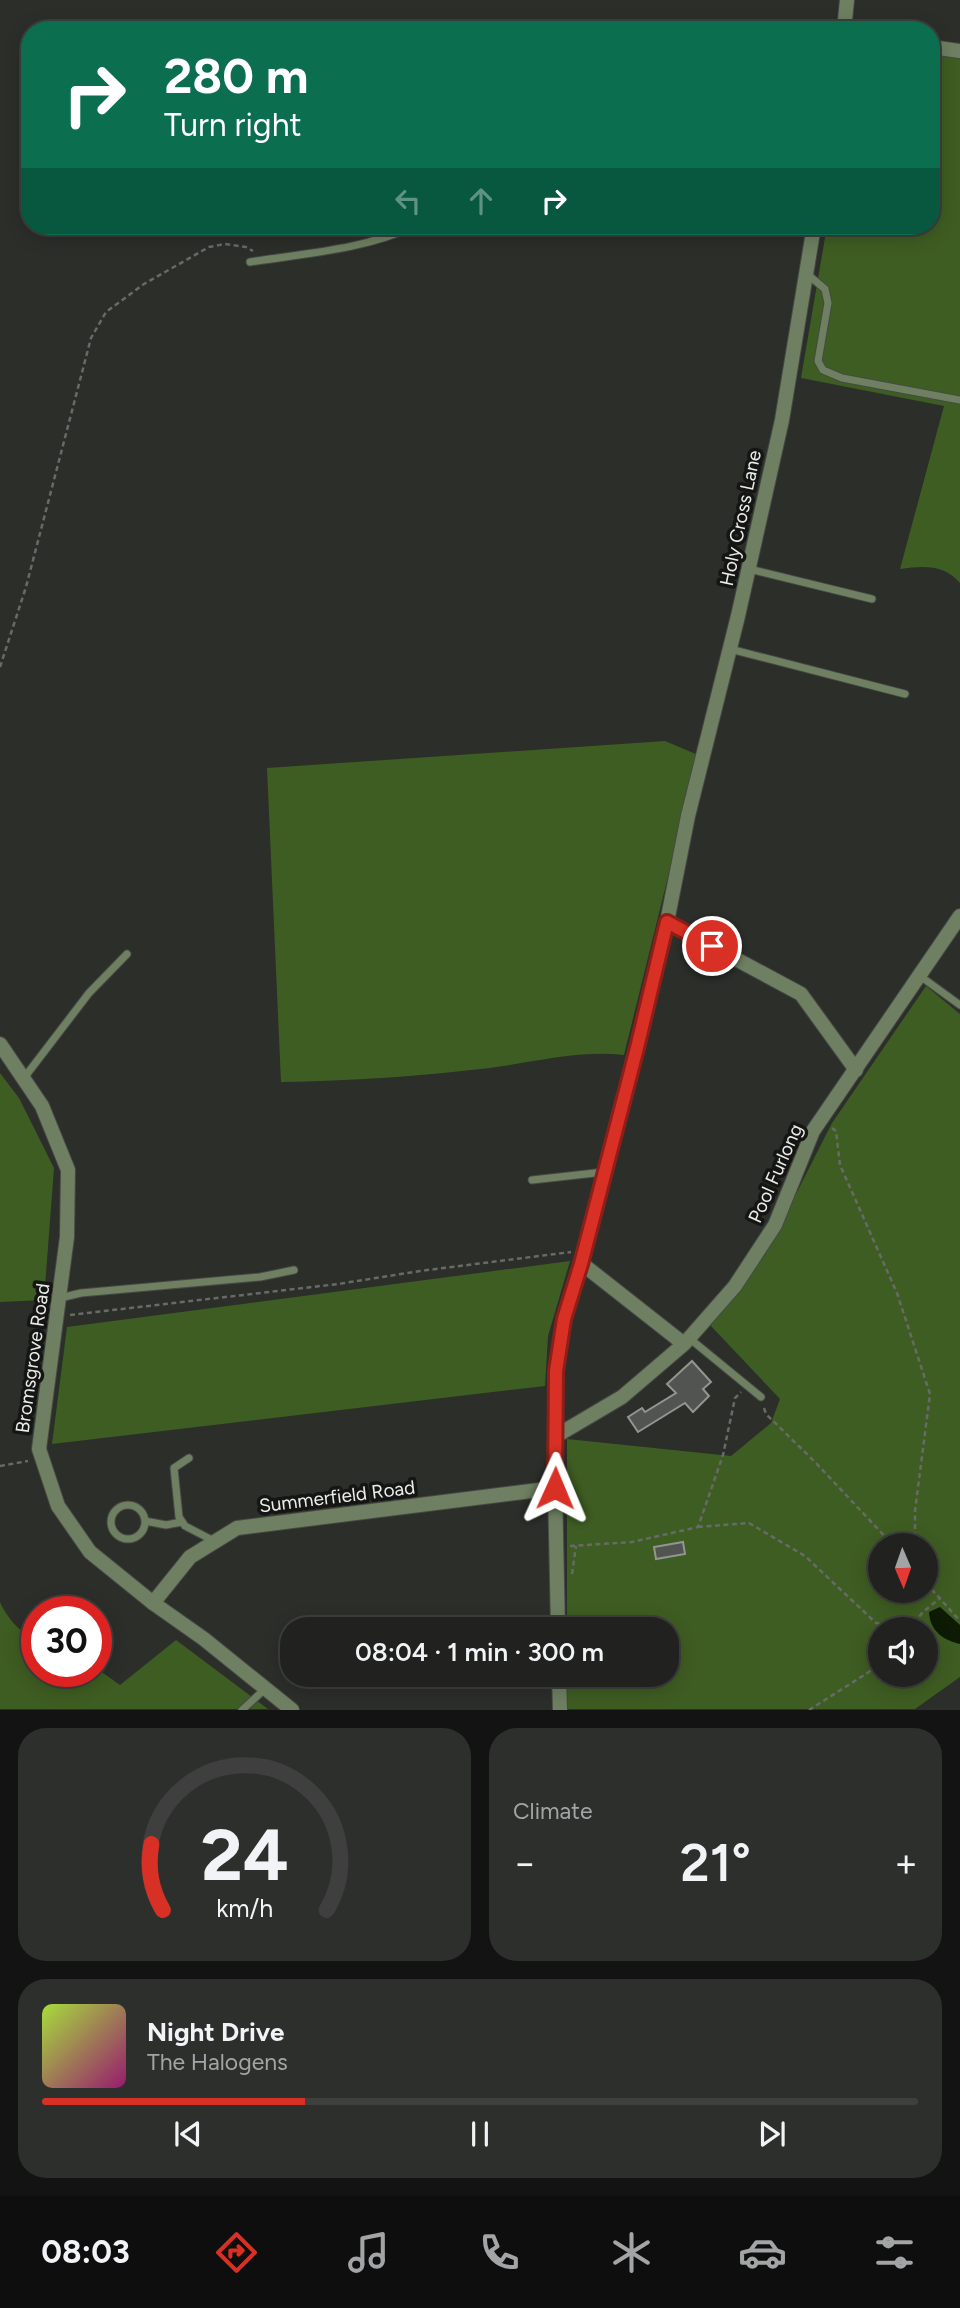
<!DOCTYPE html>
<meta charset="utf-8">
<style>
:root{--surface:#212220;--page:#2d2f2d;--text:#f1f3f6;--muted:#a2a4a5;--line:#3e3f3e;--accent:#d93025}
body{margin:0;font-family:Figtree,sans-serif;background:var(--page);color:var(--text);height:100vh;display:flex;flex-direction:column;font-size:26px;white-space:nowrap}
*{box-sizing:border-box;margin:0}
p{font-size:23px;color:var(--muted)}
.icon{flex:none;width:38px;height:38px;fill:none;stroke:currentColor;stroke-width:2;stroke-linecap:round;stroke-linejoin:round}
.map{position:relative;height:1710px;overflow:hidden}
.side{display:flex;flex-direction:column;gap:18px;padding:18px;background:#121312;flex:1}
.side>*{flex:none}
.banner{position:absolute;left:21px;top:21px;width:919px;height:214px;border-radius:28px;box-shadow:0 4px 18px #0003,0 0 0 2px var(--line);background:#0b6e4f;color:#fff;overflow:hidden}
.needle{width:46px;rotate:178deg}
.fabs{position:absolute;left:868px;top:1533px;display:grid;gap:14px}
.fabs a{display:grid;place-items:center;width:70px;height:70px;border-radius:50%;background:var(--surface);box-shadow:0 4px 18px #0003,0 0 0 2px var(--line);font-size:35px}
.speed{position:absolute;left:21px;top:1596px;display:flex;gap:14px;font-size:35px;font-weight:700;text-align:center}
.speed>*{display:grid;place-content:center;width:91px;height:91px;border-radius:50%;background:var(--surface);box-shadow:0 4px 18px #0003,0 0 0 2px var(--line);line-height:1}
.speed .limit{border:10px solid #d22;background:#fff;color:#111}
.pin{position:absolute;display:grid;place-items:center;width:60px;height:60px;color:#fff;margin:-30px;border:4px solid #fff;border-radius:50%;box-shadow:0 2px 7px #0007}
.me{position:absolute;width:77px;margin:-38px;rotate:1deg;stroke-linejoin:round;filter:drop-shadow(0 0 5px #0008)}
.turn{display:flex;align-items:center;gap:24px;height:147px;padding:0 28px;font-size:32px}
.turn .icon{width:91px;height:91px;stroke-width:2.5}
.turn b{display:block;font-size:49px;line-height:60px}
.lanes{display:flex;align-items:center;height:66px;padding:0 28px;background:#0003;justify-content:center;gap:35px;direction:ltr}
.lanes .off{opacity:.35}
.big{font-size:52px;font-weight:600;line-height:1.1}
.side .card{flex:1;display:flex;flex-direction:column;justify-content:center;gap:10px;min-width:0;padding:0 24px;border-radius:28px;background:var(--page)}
.side .dial{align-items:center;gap:0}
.dial svg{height:182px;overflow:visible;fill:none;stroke:var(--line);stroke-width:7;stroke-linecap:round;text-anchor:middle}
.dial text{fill:var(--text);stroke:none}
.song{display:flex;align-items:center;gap:21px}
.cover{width:84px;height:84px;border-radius:10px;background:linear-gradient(135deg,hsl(80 70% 55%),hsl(320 70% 35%))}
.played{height:7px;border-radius:4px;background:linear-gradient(90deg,var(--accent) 30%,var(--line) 30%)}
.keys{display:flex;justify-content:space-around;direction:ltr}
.heat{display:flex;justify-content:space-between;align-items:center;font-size:38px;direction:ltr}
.side .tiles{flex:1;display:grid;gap:18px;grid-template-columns:1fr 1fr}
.card:last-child{grid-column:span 2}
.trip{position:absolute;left:280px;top:1617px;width:399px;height:70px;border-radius:28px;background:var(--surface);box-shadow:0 4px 18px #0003,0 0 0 2px var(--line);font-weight:600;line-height:70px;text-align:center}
.menu{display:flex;height:112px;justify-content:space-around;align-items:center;background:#0d0e0d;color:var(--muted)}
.menu .icon{width:49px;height:49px}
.menu .active{color:var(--accent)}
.menu b{font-size:32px;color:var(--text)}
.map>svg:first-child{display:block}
</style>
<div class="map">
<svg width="960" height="1710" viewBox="0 0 960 1710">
<rect width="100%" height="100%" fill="#2c2e2a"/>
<path fill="#3e5d22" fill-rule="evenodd" d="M931,53L960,56V583C944,564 923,566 900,569L944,406L801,378L827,226H931Z
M665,741L698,755L624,1055C580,1050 534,1062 490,1068C421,1076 351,1081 281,1082L267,768Z
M926,986L960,1014V1677L915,1709H567V1675H667V1629H567V1439L731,1456L771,1423L780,1399L710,1325L765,1255L832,1123ZM880,1545H926V1591H880ZM880,1629H926V1675H880Z
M0,1073L19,1098L54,1168L44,1300L0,1302Z
M570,1261L548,1336L545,1386L52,1444L67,1327Z
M0,1602C6,1617 22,1634 37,1642V1671H96V1668L120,1685L176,1640L268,1709H0Z"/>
<path fill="#0e1b04" d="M940,1607L960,1625V1644C943,1640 930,1631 929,1612Z"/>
<path fill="#515450" stroke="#929590" stroke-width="2" d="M692,1361L711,1382L703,1389L709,1396L693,1412L685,1403L638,1432L628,1417L642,1408L645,1412L676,1393L667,1384Z
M683,1542L685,1554L656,1559L654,1547Z"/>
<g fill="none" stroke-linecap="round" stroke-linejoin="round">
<g stroke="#474945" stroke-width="9">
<path id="service" d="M250,262C306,253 362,250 415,226
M807,274L825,289L828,303L818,361L823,370L842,378L960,400
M749,569L872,599
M730,649L905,694
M920,976L960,1005
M24,1078L89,993L127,954
M532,1180L604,1172
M60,1298L81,1293L260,1277L294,1270
M689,1338L761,1397
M189,1458L174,1468L179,1517L185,1526L214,1541
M111 1522a17 17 0 1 1 34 0a17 17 0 1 1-34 0Z
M145,1521L166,1525L182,1522
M242,1710L265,1689"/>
</g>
<g stroke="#474945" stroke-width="16">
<path id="minor" d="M844,30L847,0
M931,47L960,51
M667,922L801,994L856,1070
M581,1263L684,1344
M556,1436L622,1397L684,1344L735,1286L775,1225L813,1131L960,916
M153,1603L190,1557L237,1528L555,1488
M558,1629L555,1488L556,1371L564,1319L581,1263L637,1048L667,922L688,816L738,616L782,420L814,226
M559,1675L560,1710"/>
</g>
<g stroke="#474945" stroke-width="16">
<path id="tertiary" d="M0,1044L42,1106L68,1170L67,1237L39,1449L58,1506L90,1552L153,1603L204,1639L292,1710"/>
</g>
<path stroke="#686a67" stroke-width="2.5" stroke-dasharray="5 3.5" stroke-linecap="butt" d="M0,667L26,587L91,338L106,312L144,284L209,247L225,244L246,247L253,251
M832,1128L836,1131L840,1165L897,1293L930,1394L915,1511V1545
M70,1315L338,1284L420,1271L571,1252
M764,1408L766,1414L815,1462L893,1545
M0,1466L28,1461
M698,1527L749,1523L805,1556L876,1623L909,1629L923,1612L939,1599
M570,1546L632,1542L698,1527L723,1455L735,1398L741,1392
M572,1574L576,1546
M926,1583L960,1621
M809,1710L869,1672L880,1660"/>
<use href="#service" stroke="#6e8061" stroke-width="7"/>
<use href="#minor" stroke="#6e8061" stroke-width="14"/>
<use href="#tertiary" stroke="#6e8061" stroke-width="14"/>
</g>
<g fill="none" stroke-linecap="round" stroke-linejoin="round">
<g stroke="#8d1f18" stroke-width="18">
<path id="route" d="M555,1488L556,1371L564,1319L581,1264L637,1048L667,922L712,946"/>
</g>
<use href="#route" stroke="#d93025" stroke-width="12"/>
</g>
<g text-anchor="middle" stroke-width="7" stroke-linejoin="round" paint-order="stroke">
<g font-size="19" fill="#ebedea" stroke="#151614">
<text transform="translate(740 518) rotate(-78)" y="7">Holy Cross Lane</text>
<text transform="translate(775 1173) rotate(-66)" y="7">Pool Furlong</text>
<text transform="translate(32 1358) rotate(-82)" y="7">Bromsgrove Road</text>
<text transform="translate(337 1496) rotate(-7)" y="7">Summerfield Road</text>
</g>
</g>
</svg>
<div class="fabs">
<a><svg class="needle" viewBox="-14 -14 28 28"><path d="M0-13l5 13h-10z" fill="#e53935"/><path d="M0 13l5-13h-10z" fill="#a2a4a5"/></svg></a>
<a><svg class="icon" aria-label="sound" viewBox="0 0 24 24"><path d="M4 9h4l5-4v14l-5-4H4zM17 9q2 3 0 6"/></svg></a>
</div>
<div class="speed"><div class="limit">30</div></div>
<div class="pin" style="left:712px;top:946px;background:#d93025"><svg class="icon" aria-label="arrive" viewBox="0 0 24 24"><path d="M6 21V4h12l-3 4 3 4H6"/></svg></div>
<svg class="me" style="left:555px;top:1488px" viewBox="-20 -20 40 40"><path d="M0-17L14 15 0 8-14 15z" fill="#d93025" stroke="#fff" stroke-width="4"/></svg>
<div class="trip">08:04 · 1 min · 300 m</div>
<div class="banner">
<div class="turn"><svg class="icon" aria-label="right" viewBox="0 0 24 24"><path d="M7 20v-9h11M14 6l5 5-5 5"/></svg><div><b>280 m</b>Turn right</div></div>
<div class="lanes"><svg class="icon off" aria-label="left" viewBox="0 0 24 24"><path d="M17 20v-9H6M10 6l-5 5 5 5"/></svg><svg class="icon off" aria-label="ahead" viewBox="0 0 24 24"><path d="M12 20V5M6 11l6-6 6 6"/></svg><svg class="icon" aria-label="right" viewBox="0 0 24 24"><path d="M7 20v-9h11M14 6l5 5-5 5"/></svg></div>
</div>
</div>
<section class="side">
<div class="tiles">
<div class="card dial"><svg viewBox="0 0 100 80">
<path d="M14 69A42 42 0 1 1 86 69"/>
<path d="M14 69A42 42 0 0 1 9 40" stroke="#d93025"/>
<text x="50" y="56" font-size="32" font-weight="700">24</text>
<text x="50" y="72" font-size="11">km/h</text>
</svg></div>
<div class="card"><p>Climate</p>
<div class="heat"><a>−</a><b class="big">21°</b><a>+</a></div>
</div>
<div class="card">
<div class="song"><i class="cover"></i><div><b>Night Drive</b><p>The Halogens</p></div></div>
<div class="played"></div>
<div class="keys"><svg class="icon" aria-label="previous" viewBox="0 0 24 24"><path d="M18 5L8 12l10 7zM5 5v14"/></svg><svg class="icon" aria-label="pause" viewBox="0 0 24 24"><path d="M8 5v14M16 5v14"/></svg><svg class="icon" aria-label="next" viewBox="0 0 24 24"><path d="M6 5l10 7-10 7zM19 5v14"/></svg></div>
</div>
</div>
</section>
<nav class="menu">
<b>08:03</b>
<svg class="icon active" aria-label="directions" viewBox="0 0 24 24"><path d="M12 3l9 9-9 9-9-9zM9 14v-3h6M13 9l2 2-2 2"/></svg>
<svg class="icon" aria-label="music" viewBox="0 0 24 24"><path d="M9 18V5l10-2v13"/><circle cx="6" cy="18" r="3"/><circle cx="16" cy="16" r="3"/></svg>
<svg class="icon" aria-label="phone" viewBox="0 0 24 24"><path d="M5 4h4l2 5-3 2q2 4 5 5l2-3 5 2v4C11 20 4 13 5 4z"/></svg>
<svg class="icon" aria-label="climate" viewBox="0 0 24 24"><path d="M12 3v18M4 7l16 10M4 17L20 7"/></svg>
<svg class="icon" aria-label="car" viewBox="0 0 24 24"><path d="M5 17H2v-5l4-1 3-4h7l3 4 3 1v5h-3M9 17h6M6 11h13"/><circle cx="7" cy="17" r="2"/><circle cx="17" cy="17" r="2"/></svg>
<svg class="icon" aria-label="filters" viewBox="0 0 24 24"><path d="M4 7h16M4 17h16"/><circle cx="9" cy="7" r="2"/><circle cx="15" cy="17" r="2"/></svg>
</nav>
